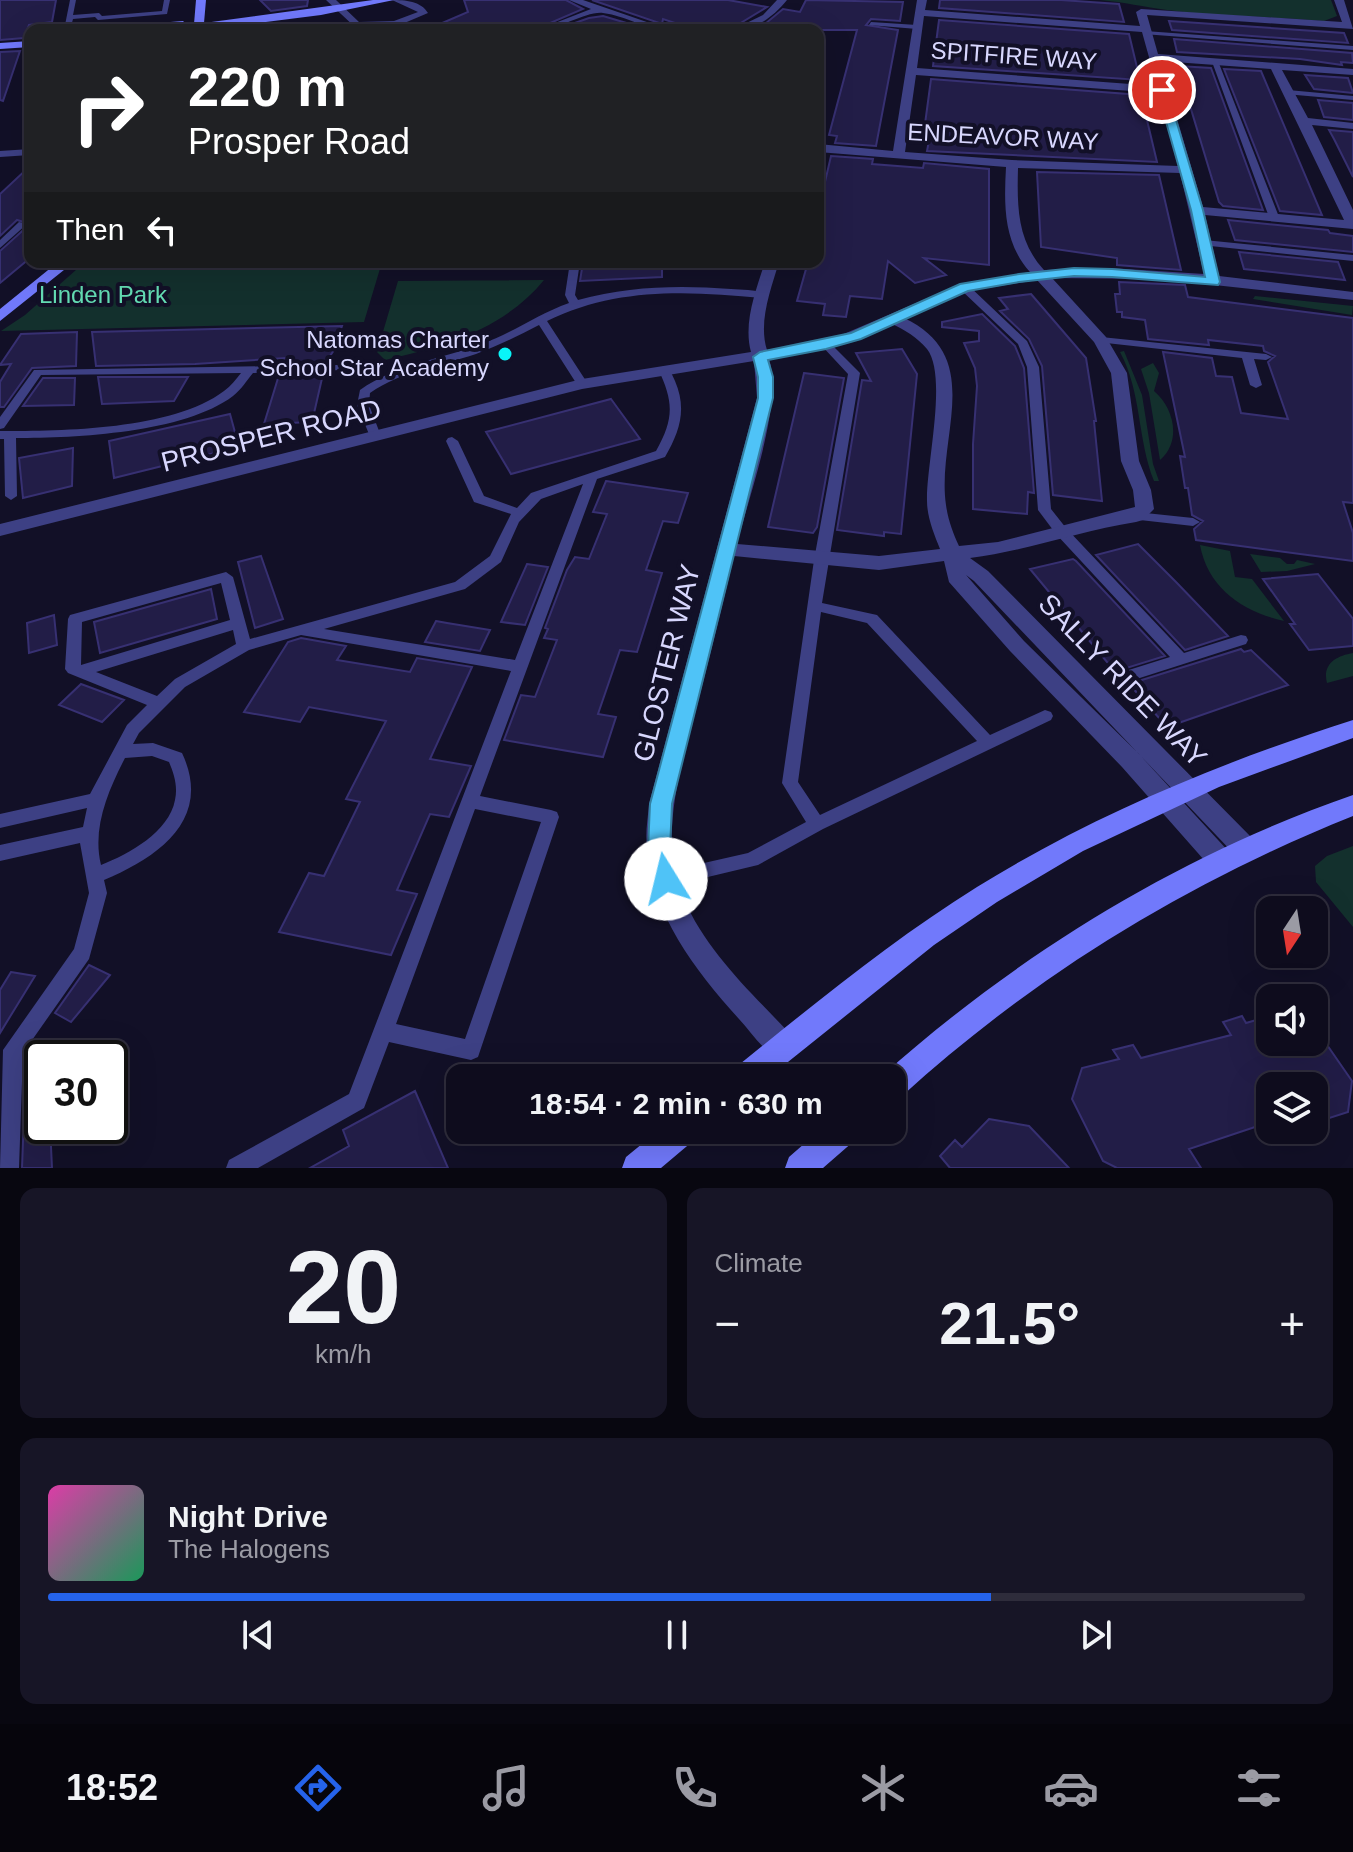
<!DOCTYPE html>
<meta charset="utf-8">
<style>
:root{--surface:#0e0c1d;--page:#171526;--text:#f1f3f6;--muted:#9b9ba4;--line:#2e2c3b;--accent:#2563eb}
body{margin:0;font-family:Arial,sans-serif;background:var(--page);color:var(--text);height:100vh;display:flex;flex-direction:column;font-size:30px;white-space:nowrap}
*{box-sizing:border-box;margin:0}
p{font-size:26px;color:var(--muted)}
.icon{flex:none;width:44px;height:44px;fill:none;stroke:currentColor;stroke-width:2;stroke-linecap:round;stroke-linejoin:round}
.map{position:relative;height:1168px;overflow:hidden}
.drawer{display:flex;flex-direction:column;gap:20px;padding:20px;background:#080710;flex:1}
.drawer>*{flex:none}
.top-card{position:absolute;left:24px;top:24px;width:800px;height:244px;border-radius:16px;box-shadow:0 8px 32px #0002,0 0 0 2px var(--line);background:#202124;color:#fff;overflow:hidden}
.needle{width:52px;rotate:192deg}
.fabs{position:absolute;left:1256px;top:896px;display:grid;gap:16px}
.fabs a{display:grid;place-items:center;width:72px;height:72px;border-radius:16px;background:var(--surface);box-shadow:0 8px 32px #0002,0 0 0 2px var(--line);font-size:40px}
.speed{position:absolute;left:24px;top:1040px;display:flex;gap:16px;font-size:40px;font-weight:700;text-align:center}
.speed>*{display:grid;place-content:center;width:104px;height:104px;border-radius:50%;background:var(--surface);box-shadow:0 8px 32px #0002,0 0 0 2px var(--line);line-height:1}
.speed .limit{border:4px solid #111;border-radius:12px;background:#fff;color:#111}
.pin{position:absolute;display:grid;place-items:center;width:68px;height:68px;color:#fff;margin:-34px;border:4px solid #fff;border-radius:50%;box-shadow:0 2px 8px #0007}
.me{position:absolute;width:88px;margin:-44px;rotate:351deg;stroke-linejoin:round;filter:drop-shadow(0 0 6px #0008)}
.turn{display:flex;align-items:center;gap:28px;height:168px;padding:0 32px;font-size:36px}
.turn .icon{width:104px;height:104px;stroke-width:2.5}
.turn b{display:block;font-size:56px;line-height:68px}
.then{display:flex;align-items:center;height:76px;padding:0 32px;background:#0003;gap:16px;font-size:30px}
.big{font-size:60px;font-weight:600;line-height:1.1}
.drawer .tile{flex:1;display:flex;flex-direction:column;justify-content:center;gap:12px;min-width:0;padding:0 28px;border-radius:16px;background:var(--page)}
.drawer .dial{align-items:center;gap:0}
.dial b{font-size:104px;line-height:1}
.song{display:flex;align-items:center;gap:24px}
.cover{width:96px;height:96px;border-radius:12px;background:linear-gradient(135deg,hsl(320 70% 55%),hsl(150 70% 35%))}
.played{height:8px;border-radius:4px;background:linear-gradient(90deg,var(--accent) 75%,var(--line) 75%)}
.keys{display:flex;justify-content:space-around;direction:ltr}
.heat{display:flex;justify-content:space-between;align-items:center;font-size:44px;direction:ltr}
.drawer .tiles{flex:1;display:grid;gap:20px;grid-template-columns:1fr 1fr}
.tile:last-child{grid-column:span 2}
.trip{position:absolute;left:446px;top:1064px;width:460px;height:80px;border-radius:16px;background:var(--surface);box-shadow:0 8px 32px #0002,0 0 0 2px var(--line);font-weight:600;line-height:80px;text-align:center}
.tabs{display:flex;height:128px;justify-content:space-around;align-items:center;background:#06050c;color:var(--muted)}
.tabs .icon{width:56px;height:56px}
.tabs .current{color:var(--accent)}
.tabs b{font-size:36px;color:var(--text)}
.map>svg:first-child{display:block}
</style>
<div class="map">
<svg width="1353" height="1168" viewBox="0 0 1353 1168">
<rect width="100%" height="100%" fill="#121027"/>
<path fill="#13302d" d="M1100,0H1331L1337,16L1324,21C1272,16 1219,17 1167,10C1144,7 1124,2 1100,0Z
M85,262H382L364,322L1,331L25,315Z
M544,280C504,329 445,346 385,360L377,352L398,281Z
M1255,296L1353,306L1352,315L1253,299Z
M1124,351L1142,395L1153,464L1159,481H1154C1137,438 1142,393 1120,352Z
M1153,363L1159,373L1154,391C1174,408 1182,441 1160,460L1149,393L1141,369Z
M1200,545L1230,551L1235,577L1252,579L1284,621C1244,612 1208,589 1200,545Z
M1250,554L1280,558L1287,564H1294L1297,560L1315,564L1287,571L1261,572Z
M1353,653V676L1327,683C1322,664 1336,656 1353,653Z
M1353,846V927L1316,882L1315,866L1327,856Z"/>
<path fill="#221d47" stroke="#373072" stroke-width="2" d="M0,0H56L52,22L29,25L24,38L0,40Z
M260,0H308L307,6L271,11Z
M464,0H566L583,9L534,30H426L468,12Z
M592,0H728L767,7L729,30H696L663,19L662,24Z
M806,0L903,2L900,21L871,19L866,25L898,30L876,146L835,143L837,136L829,135L857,30H752L765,24L783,9L800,12Z
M940,0H1061L1119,4L1124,22L939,8Z
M603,16L650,30H555L589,18Z
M939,20L1129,34L1140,80L933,66Z
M1169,21L1344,33L1348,43L1172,30Z
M1174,39L1352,53L1353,63L1341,62L1342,65L1300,59L1177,52Z
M20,51L3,101L0,100V52Z
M1178,66L1211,68L1263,210L1223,206L1219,202Z
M1224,69L1261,71L1322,215L1280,211Z
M1305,75L1348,78L1353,93L1314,89Z
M931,79L1141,95L1157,162L927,151L932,125L925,124Z
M1318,100L1353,103V120L1324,117Z
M1329,130L1353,132V177L1334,139Z
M831,156L873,159L872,164L923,168L924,163L989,169V265L924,258L946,275L915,283L888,261L882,299L850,296L846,317L823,315L825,304L797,301L808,262H818V212Z
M30,166V258L0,283V251L30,224L17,220L0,236V194Z
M1037,172L1159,175L1181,270L1117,265V258L1041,247Z
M1228,220L1328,230L1330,233L1353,236V252L1235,240Z
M1239,252L1338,262L1345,280L1244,269Z
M583,262H662V277L580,281Z
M1119,282L1185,285L1188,297L1353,318V503L1343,502L1353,533V561L1196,540L1194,529L1203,521L1192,515L1188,488H1185L1180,456L1185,457L1163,352L1212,358L1216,376L1232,377L1241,413L1288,419L1268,362L1275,356L1264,351L1263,346L1208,340L1209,345L1148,339L1145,320L1122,317V312H1117L1115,294H1120Z
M1031,294L1086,358L1096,421H1094L1102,501L1053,495L1042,366L1029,339L1000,311L1008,309L999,298Z
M982,314L1015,346L1024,368L1034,493L1028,492L1027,514L973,509V444L977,386L975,368L964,343L979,341V331L942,327V322Z
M342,326L334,350L326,362L283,363L285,358L195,364L96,366L92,332Z
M77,332L76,366L32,368L4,407H0V382L11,364L0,365L21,334Z
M902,349L917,374L901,534L884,532V536L837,530L862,380L871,381L856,353Z
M804,373L844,378L817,527L813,533L768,527Z
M323,374L312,422L264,424L279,375Z
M98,377H188L174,401L102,404Z
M43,378H75L74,405L23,406Z
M611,399L640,439L511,474L486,432Z
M230,414L239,447L114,478L109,441Z
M73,448L72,486L23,498L19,458Z
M606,481L688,493L678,523L663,521L646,570L662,573L637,652L620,650L598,714L616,717L603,757L504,740L521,695L535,697L557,640L544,638L548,629L545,628L567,570L575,557L589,559L607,514L593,512Z
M1138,544L1176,582L1228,636L1185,650L1096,555Z
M261,556L283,619L255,628L238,562Z
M1073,559L1076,561L1165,656L1117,671L1107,662L1030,569Z
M527,564L548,567L525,625L501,622Z
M1318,574L1353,619V646L1309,650L1290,624H1295L1263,579Z
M211,589L217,619L100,653L94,622Z
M54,615L57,645L29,653L27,623Z
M436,621L447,623L490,630L480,651L425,642Z
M301,638L346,646L337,660L410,672L417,658L472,667L430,759L471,766L449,817L430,814L397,890L417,894L391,955L279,932L309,873L324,876L360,802L346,799L386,721L309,707L300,722L244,712L288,642Z
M1241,649L1244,652L1251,650L1288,685L1167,727L1129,684Z
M81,684L124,700L102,722L59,705Z
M89,965L110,975L71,1022L55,1013Z
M11,972L35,976L0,1033V990Z
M1242,1016L1246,1023L1270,1016V1042H1325L1352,1081L1348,1112L1314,1123V1086H1270V1122L1189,1149L1201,1168H1117L1103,1161L1072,1099L1082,1068L1119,1059L1113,1050L1133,1045L1141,1058L1231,1035L1223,1022Z
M42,1056V1126H50L52,1168H22L26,1062Z
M415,1091L448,1168H310L349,1146L343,1130Z
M989,1119L1029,1126L1069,1168H950L940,1156L955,1140L962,1147Z"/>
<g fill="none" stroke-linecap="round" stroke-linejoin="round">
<path fill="#3d4084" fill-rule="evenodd" d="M70,0H76L73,15L99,13L102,16L162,11L164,0H170L167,14L98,20L95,17L73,19L70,30H64Z
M871,22L917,25L920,27L917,29L869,25Z
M1145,31L1353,46V50L1143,34Z
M1211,59L1218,61L1279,217L1277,219L1269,217Z
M1288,90L1353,96V100L1285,94L1284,92Z
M30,149V155L0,157V151Z
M19,222L27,224L0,248V240Z
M1204,240L1353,255V261L1201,245V241Z
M570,262H580L575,295L578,300C629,286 679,285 731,289C743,290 758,289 767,295L762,298C688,291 616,287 547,321L588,384L586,386H578L539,325C518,336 498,346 476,354C439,366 402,371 370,393L369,405L381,436L375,440L371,439L357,405L360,390C397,364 439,360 481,344C513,333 538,314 569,303L565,295Z
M964,284L968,285L1027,341L1039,367L1051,509L1066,528L1184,653L1241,635L1246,636L1248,640L1246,644L1121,684L1116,682L1113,678L1116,674L1170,657L1056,534L1038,510L1027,367L1018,344L960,289L959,287Z
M1101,337L1266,354L1272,357L1266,360L1254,359L1262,385L1256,388L1250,385L1242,358L1097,342V338Z
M826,342L830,343L860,373L822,603L877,615L990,735L1045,710L1051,712L1053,716L1051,720L823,829L758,865L666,887L660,885L657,879L660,873L748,853L806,822L782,783L814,560L848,374L821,345ZM821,612L867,623L977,741L820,815L798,782Z
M338,365L342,366V370L253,373C247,380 241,390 233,396C184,433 76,438 16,438L17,496L11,500L5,496L4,439H0V431C63,431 172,430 224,391C231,386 236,379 241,373L41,375L4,428L0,429V417L34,370Z
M664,366C670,369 672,374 675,381C687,409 680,431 665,457L597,479L480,796L551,810L557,812L559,817L478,1057L471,1060L389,1042L364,1108L258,1168H226L229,1160L349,1094L511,671L301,635L249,650L185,687L139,733L133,744L153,743L182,753C213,819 159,857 104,880L107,893L89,959L23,1053L19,1168H0L3,1050L74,949L89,893L80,843L0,861V845L83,827L87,808L0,828V814L90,794L127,725L147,705L68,673L65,669L68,619L70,615L226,572L233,577L250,639L455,582L490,556L511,514L474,502L446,441L448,438L452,437L458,441L484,496L517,508L531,493L656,451C674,419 674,402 658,369ZM583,484L515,660L324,629L465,589L501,562L519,522L541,499ZM221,583L230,620L81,665L82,622ZM233,630L236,644L175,679L157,696L96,672ZM152,756L169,762C174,774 178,786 175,800C169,832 129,854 101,865C92,828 108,791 125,758ZM475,809L541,822L465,1039L396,1024Z
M1136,512L1193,518L1200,522L1193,526L1131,519L1129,516L1131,513Z"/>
<path fill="#3d4084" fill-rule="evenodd" d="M326,0H336L359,22L394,21L418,12L392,0C405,0 421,1 428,13L395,27L356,28Z
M569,0H583L670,30C646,30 627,16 603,13C586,11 559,30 537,30L591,9Z
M777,0H787C772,18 756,30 732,30L763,15Z
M917,0H927L925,10L1140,26L1136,12L1141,9L1342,22L1334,0H1344L1353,29L1147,15L1158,54L1353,69V75L1282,70L1308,118L1353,123V129L1312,125L1353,210V229L1205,215L1219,276L1353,292V300L1159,279L1052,278L1106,337L1127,373L1139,461L1151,490L1154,509L1143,520L1136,522C1079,531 1026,551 970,558L988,571L1255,841L1258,849L1255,857L1246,860L1237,857L974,581L966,575L1024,641L1138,753L1230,853L1234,861L1230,869L1221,872L1212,869L1122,767L1010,651L949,582L944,561L879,570L734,556C723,603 711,651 699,698C683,764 656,833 684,899C707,953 754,995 793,1037L797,1047L793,1057L783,1061C765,1054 752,1033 739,1019C695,970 652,915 647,847C645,833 648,818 649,804L757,398L754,361L582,389L0,536V524L582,379L751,352C743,323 756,290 765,262H779C771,289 758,322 767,350L839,336L961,284L1030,272C1003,242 1004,205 1006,167L818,152V144L893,151ZM924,16L1142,32L1157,86L917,68ZM1160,61L1271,69L1344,220L1203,207ZM916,75L1158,93L1178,166L1012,160L905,152ZM1018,168L1180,173L1204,274L1110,268L1044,270C1017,241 1017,206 1018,168ZM1037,280L1094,342L1111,373L1121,461L1133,490L1135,507L998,542L959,546C953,533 948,520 946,505C936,437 987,357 904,318L969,291ZM892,324C905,330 917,337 927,349C948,376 926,465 927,501C927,517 934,534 940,549L879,556L737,544C749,495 783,404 769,359L832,348Z"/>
<path fill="#7179fb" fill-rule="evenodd" d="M196,0H206L204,23L373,0H394L321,15L203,30H103L108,27L183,21L187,25L194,24Z
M30,41V47L0,49V43Z
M58,262H74L0,321V309Z
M1353,720V738L1219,787L1083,851L997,902L934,945L768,1078H731L735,1068C813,1005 892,940 977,887C1095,814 1222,762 1353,720Z
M1353,795V816C1186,883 1035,975 902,1096L892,1101V1078H881L882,1076C1018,954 1180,855 1353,795Z
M659,1130H697L693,1141L661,1168H622L626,1157Z
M820,1130H858L854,1141L823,1168H785L789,1157Z"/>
</g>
<path fill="#4fc3f7" stroke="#337fa1" stroke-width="2" d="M1162,87L1167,90L1203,210L1220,282L1218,285L1112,277L1074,276L1019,282L968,291L861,339L826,349L768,360L773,377V398L672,804L670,849L677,879L674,886L666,889L657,886L648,849L650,804L758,398V377L753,357L760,352L851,333L960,284L1019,274L1074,268L1112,269L1205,277L1191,210L1157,90Z"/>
<circle fill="#09f5f8" stroke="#121027" stroke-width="3" cx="505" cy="354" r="8"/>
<g text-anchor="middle" stroke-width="8" stroke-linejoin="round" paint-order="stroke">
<g font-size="24" fill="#d8d7fe" stroke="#121027">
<text transform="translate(1014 56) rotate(4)" y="8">SPITFIRE WAY</text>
<text transform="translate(1003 137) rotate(3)" y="8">ENDEAVOR WAY</text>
</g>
<g font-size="24" fill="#64ddb4" stroke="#121027">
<text x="103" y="303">Linden Park</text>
</g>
<g font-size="24" fill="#d8d7fe" stroke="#121027" text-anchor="end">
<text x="489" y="348">Natomas Charter<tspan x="489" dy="28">School Star Academy</tspan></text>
</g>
<g font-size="28" fill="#d8d7fe" stroke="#121027">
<text transform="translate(271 435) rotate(-14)" y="10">PROSPER ROAD</text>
<text transform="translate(666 663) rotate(-76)" y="10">GLOSTER WAY</text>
<text transform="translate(1123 680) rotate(46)" y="10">SALLY RIDE WAY</text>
</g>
</g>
</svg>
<div class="fabs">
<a><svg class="needle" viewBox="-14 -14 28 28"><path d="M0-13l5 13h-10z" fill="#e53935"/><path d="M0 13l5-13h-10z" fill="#9b9ba4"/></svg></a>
<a><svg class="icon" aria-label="sound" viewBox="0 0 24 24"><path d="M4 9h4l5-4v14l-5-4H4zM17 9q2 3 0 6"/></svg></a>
<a><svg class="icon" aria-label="layers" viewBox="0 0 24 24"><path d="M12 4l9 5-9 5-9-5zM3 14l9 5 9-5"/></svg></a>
</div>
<div class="speed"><div class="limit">30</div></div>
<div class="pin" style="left:1162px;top:90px;background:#d93025"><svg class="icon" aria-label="arrive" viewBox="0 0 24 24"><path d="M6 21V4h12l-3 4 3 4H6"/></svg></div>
<svg class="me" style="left:666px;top:879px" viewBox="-20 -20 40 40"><circle r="19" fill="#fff"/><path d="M0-13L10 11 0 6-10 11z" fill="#4fc3f7"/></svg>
<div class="trip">18:54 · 2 min · 630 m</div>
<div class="top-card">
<div class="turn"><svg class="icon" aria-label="right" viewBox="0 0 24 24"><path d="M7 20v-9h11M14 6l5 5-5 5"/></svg><div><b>220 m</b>Prosper Road</div></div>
<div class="then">Then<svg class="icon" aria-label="left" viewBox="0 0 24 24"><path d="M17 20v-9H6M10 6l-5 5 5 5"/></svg></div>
</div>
</div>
<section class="drawer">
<div class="tiles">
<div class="tile dial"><b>20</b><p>km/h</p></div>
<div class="tile"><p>Climate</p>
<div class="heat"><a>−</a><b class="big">21.5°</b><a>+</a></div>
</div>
<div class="tile">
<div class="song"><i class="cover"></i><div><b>Night Drive</b><p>The Halogens</p></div></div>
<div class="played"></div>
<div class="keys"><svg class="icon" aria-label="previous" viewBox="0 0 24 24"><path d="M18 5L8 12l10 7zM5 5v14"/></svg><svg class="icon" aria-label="pause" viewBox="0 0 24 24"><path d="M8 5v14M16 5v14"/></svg><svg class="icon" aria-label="next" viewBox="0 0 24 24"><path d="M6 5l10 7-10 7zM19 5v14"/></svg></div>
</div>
</div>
</section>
<nav class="tabs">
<b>18:52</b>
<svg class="icon current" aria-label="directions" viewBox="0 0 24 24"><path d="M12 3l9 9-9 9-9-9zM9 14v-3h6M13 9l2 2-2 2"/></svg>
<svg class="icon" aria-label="music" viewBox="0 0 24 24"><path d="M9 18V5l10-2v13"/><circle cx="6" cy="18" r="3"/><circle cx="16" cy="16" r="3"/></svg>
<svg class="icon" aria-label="phone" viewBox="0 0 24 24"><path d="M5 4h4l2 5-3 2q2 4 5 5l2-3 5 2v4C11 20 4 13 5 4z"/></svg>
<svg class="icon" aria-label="climate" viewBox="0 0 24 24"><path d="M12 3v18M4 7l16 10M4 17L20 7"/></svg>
<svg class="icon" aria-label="car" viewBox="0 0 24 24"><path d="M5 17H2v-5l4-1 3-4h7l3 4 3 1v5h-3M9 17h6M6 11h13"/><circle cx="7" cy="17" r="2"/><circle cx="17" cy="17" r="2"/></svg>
<svg class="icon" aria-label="filters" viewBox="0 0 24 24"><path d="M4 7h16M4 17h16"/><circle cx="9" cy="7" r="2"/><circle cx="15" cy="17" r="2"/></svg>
</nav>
